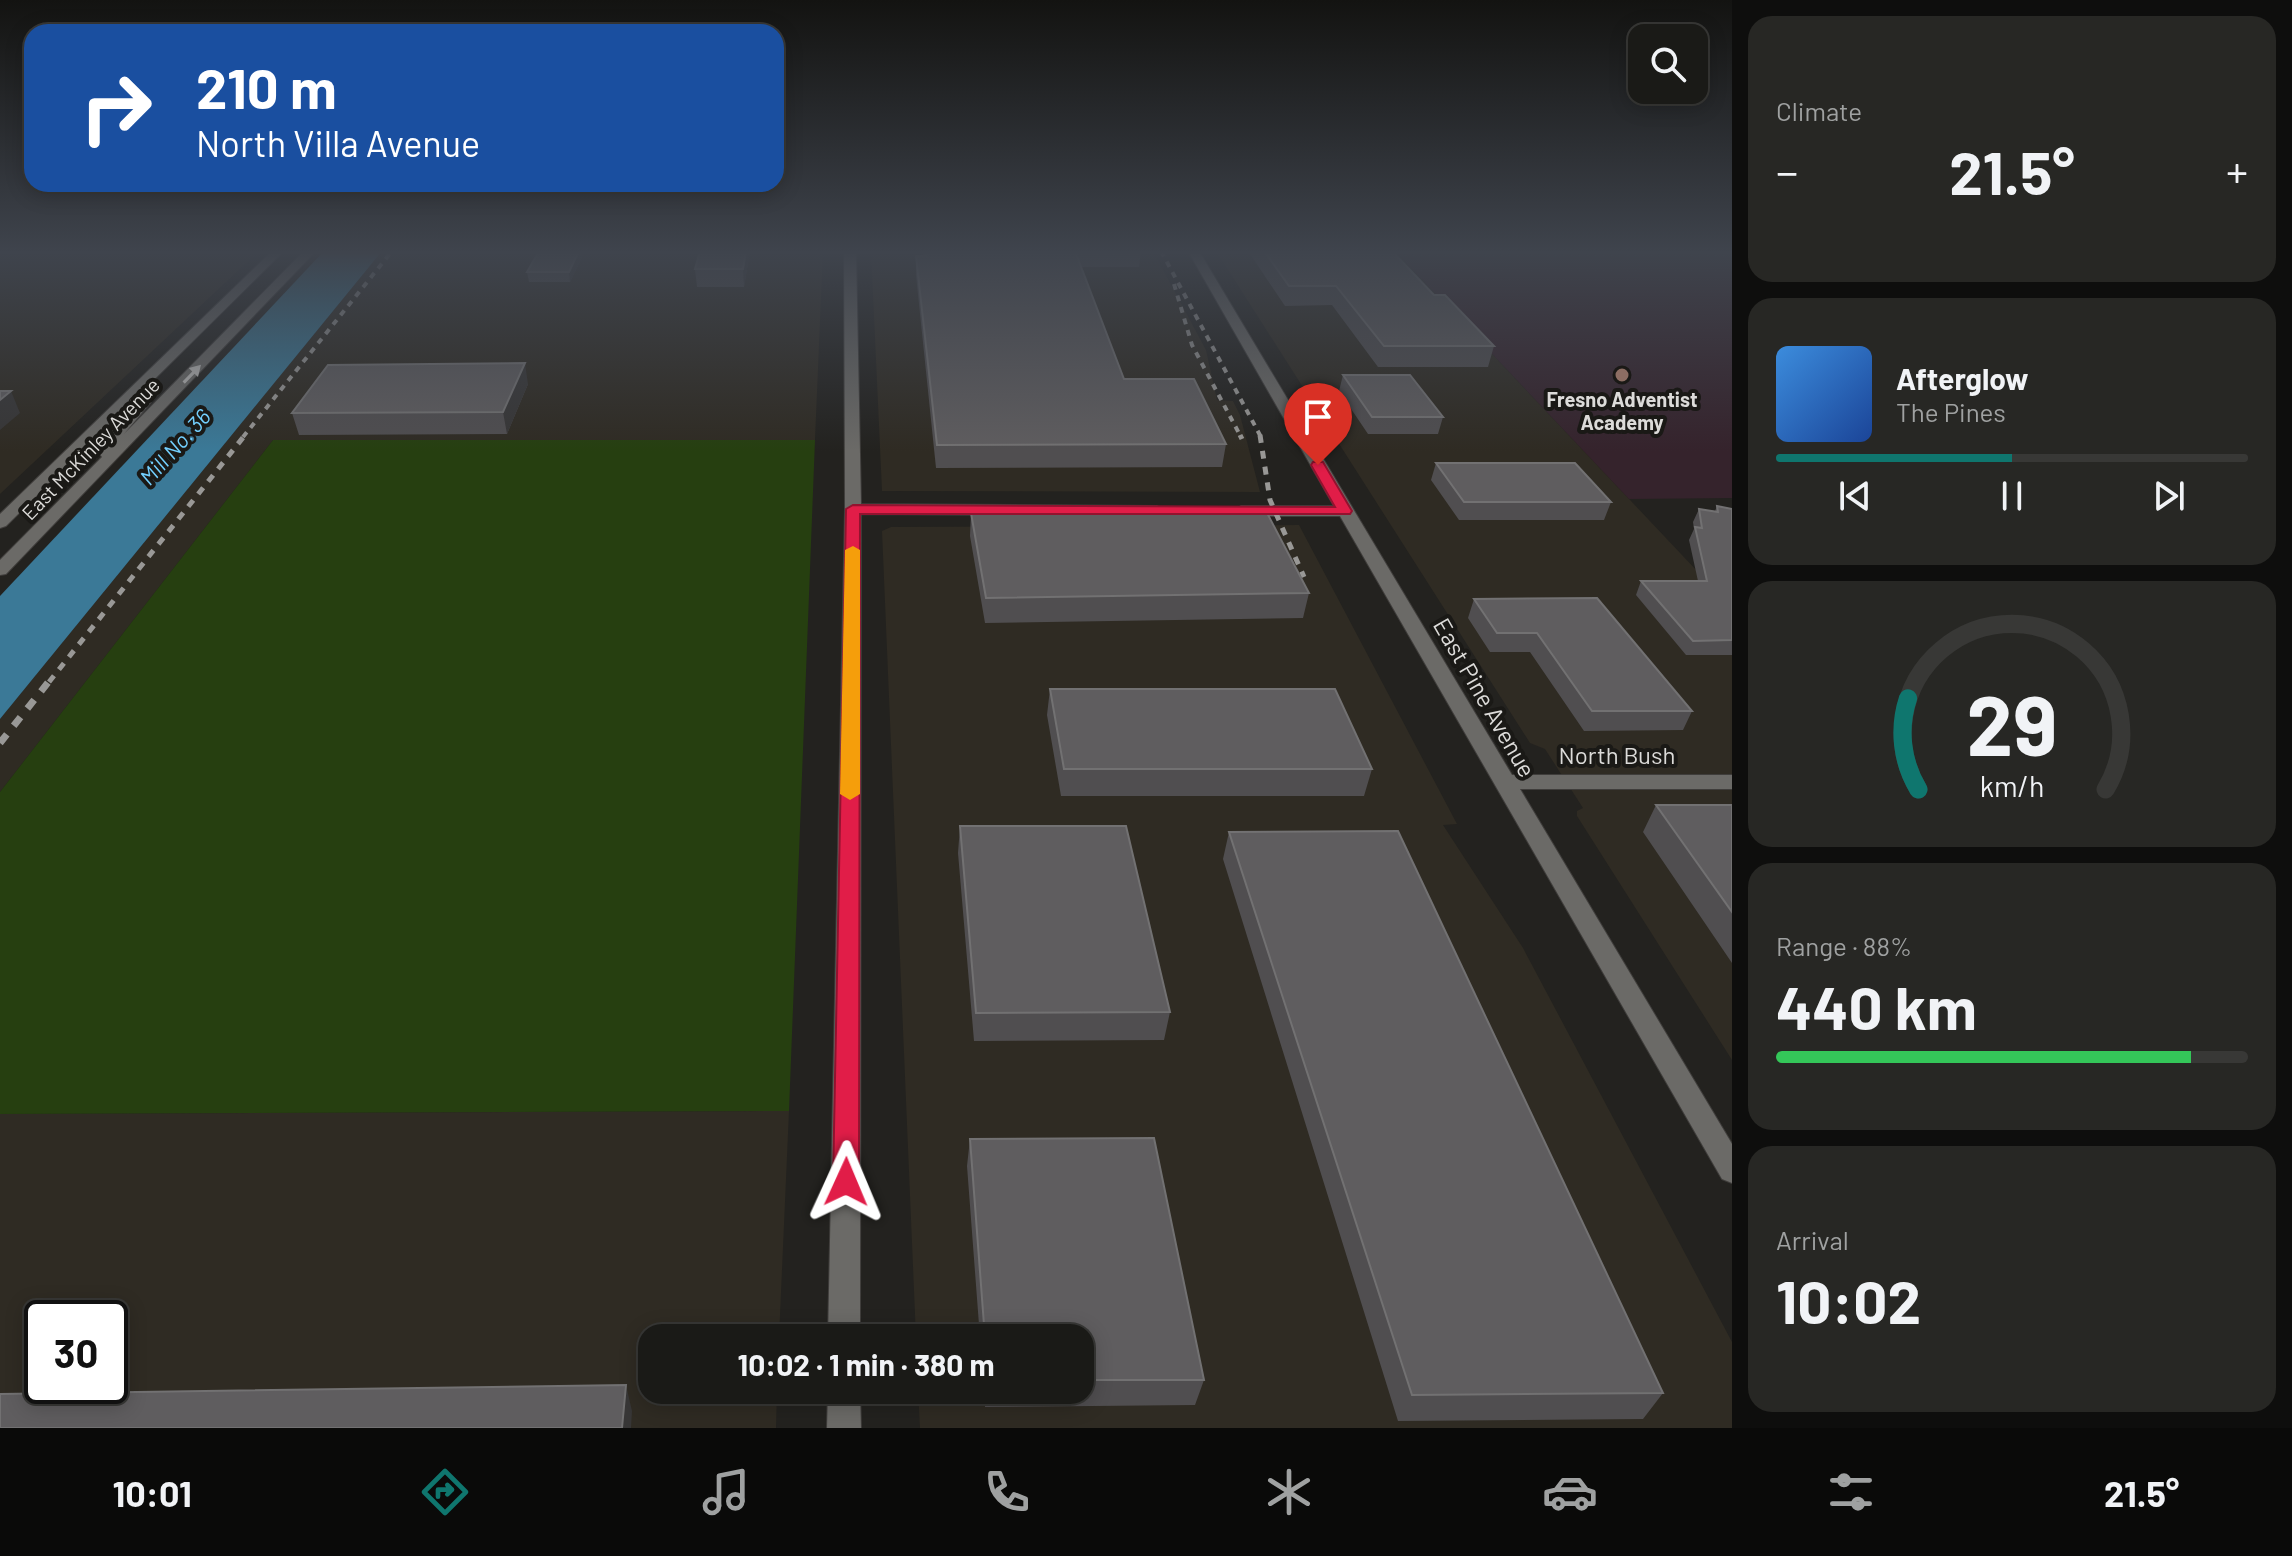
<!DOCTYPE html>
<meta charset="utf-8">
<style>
:root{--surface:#1a1a17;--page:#272724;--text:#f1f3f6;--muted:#9fa1a1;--line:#383836;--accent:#0f766e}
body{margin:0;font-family:Barlow,sans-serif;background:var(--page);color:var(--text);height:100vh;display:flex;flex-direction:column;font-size:30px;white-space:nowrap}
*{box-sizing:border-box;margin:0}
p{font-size:26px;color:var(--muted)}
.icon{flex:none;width:44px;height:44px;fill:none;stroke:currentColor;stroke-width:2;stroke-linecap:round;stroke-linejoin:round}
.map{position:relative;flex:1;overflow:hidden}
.sheet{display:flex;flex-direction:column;gap:16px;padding:16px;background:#0e0e0d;width:560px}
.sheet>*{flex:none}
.banner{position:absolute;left:24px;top:24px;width:760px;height:168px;border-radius:24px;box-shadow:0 4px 20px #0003,0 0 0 2px var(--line);background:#1a4fa0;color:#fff;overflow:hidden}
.tools{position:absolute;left:1628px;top:24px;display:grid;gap:16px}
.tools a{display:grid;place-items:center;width:80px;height:80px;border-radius:16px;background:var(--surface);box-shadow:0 4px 20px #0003,0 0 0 2px var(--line);font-size:40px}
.speed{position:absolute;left:24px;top:1300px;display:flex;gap:16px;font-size:40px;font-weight:700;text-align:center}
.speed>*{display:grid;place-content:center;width:104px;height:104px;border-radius:50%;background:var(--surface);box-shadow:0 4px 20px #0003,0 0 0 2px var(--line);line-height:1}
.speed .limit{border:4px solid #111;border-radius:12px;background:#fff;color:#111}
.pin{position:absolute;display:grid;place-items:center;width:68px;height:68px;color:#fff;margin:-82px -34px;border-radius:50% 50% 50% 0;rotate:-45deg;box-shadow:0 0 8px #0007}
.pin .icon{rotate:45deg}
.me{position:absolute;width:88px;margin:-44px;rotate:1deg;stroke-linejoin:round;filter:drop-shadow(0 0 6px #0008)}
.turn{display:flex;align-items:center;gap:28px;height:168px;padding:0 40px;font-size:36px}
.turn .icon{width:104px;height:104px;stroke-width:2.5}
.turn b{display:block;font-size:56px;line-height:68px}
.big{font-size:60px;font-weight:700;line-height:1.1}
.sheet .widget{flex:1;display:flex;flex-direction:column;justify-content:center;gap:12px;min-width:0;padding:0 28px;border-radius:24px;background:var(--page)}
.sheet .dial{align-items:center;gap:0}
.dial svg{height:208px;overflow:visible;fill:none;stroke:var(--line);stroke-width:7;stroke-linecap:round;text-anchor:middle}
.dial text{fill:var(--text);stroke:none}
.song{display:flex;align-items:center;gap:24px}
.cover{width:96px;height:96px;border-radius:12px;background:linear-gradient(135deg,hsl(210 70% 55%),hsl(220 70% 35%))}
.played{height:8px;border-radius:4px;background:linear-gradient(90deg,var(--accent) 50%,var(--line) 50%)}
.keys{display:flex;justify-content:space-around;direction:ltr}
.heat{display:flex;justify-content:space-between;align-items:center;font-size:44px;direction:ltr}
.charge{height:12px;border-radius:6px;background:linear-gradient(90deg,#34c759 88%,var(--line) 0)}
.trip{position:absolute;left:638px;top:1324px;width:456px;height:80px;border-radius:24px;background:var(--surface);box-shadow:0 4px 20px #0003,0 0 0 2px var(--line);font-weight:700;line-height:80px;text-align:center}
.dock{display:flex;height:128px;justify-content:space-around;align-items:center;background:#0a0a09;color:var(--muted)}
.dock .icon{width:56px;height:56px}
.dock .active{color:var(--accent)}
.dock b{font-size:36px;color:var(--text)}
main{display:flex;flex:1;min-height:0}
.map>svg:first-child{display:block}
</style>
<main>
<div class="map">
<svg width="1732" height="1428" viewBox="0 0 1732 1428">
<rect width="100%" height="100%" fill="#23221f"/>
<path fill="#2f2b23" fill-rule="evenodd" d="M0,251H259L0,494Z
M382,251H823L815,440H273L0,792V719Z
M871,251H1153L1206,350L1217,400L1233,401L1240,415L1260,492L882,491Z
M1216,251H1395L1732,608V1060L1577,816V811L1583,808L1545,749L1530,743Z
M1299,525L1457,824L1443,825L1523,948L1732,1342V1428H920L918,1390H1080V1338H916L882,531L891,527Z
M789,1111L779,1338H652V1390H777L776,1428H0V1114ZM42,1318H110V1386H42Z"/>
<path fill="#35232c" d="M1395,251H1732V498L1629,499Z"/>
<path fill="#263f10" d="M273,440H815L789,1111L0,1114V792Z"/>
<path fill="#3b7997" d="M324,251H382L0,719V596Z"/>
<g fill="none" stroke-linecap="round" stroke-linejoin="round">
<g stroke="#3f3d3b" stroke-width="2">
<path id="minor" d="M844,251H856L861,504L1157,506L1165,511L1157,516L861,514L860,1338H828L845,509Z
M1188,251H1199L1512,775H1732V789H1520L1732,1144V1183L1722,1179L1340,516H1241L1233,511L1241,506H1334Z
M828,1390H860L861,1428H827Z"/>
</g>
<g stroke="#3f3d3b" stroke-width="2">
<path id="secondary" d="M272,251H284L6,526L0,528V514Z
M304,251H316L6,574L0,575V560L102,457L99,453L117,422L139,399L151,402L124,434Z"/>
</g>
<use href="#minor" fill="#6b6a67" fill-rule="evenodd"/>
<use href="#secondary" fill="#6b6a67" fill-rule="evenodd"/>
<path stroke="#999896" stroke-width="4" stroke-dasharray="6 6" stroke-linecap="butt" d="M1161,251L1261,437
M1174,284L1192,345L1241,437
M243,437L392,251"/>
<path stroke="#999896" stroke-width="5" stroke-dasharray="8 8" stroke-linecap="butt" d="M1240,435L1242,439
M1260,435L1270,500L1304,577
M49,682L245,435"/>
<path stroke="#999896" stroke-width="7" stroke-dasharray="11 11" stroke-linecap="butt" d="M0,743L50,680"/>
</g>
<path fill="#504e50" d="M585,251L570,282H529L527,272Z
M750,251L744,287H697L695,269Z
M923,251H1141L1139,267H1081L1124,379L1226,444L1222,467L936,468L916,275V256H923Z
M1248,251H1392L1434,295L1494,346L1488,367H1378L1332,305L1285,306Z
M1343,375L1443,417L1438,434H1368L1339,391Z
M528,384L507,434L299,435L292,413Z
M1436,463L1611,502L1604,520H1459L1431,480Z
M1717,506L1732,509V655H1686L1636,595L1641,581H1698L1689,540L1694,529L1693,522L1699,509L1715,511Z
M971,513L1309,593L1303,618L985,623L970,536Z
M1474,599L1692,711L1683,730L1584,731L1530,652H1490L1468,618Z
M1050,689L1372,769L1364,796H1061L1047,715Z
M1656,805H1732V963L1643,832Z
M960,826L1170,1012L1164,1040L974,1041L958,853Z
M1229,832L1663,1393L1643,1419L1398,1421L1223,859Z
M970,1139L1204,1380L1195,1405L985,1407L984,1390H1080V1338H980L967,1166Z"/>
<path fill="#373636" d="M579,251H585L570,282L569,272Z
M746,251H750L744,287L743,269Z
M525,363L528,384L507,434L503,412Z
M11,391L20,413L0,430V400Z
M626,1385L632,1411L631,1428H622Z"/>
<path fill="#5f5d5f" stroke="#727172" stroke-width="2" d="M539,251H579L569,272H527Z
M700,251H746L743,269H695Z
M925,251H1075L1124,379H1194L1226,444L937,445L916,256H926Z
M1264,251H1392L1434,295H1445L1494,346H1384L1336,286H1289Z
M525,363L503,412L292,413L328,365Z
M1343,375H1410L1443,417H1372Z
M0,391H11L0,400Z
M1436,463H1575L1611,502H1464Z
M1717,506L1732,509V640L1693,641L1641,581H1707L1695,527L1702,528L1699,509L1718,512Z
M1265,509L1309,593L986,598L971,513Z
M1597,598L1692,711H1592L1537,633H1497L1474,599Z
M1050,689H1335L1372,769H1064Z
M1656,805H1732V912Z
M960,826H1126L1170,1012L976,1013Z
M1398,831L1663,1393L1412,1395L1229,832Z
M1154,1138L1204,1380H1080V1338H985L970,1139Z
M626,1385L622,1428H0V1394Z"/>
<defs><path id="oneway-solid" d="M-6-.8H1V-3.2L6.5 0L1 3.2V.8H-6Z" transform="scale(2)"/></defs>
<use fill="#bab9b7" href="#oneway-solid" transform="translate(192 374) rotate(-46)"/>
<linearGradient id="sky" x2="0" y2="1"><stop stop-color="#131311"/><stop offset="0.56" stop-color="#3f444d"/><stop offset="1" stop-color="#3f444d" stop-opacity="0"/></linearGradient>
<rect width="1732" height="451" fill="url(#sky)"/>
<path fill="#e11d48" stroke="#92132f" stroke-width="2" d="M1313,462H1323L1352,511L1350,514H860L859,1182L855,1190L846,1194L837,1190L833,1182L846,509L853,505L1335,507L1311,465Z"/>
<path fill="#f59e0b" d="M853,546L860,550V794L850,800L840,794L845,550Z"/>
<circle fill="#8d6e63" stroke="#1a1916" stroke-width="3" cx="1622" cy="375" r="8"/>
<g text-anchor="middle" stroke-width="8" stroke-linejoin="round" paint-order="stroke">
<g font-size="20" font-weight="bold" fill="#dcdbd9" stroke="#1a1916">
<text x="1622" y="407">Fresno Adventist<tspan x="1622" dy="23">Academy</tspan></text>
</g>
<g font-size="20" fill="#dcdbd9" stroke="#1a1916">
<text transform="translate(91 449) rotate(-46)" y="7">East McKinley Avenue</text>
</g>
<g font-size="22" font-style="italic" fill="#73cffd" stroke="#1a1916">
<text transform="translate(175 447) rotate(-48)" y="8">Mill No. 36</text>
</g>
<g font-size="24" fill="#dcdbd9" stroke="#1a1916">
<text transform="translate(1484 698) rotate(60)" y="8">East Pine Avenue</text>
<text x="1617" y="764">North Bush</text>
</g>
</g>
</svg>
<div class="tools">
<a><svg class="icon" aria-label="search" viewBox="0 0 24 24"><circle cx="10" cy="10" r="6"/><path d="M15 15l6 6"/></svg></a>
</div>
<div class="speed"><div class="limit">30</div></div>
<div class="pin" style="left:1318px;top:465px;background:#d93025"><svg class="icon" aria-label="arrive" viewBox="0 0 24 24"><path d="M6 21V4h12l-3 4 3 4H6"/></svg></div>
<svg class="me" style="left:846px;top:1182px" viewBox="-20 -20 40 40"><path d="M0-17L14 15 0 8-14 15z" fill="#e11d48" stroke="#fff" stroke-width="4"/></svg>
<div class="trip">10:02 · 1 min · 380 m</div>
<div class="banner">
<div class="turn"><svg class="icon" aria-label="right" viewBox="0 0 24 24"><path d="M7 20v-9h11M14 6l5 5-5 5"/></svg><div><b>210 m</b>North Villa Avenue</div></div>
</div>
</div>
<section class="sheet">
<div class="widget"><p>Climate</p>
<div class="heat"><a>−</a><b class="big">21.5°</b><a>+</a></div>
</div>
<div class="widget">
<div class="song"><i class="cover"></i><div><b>Afterglow</b><p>The Pines</p></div></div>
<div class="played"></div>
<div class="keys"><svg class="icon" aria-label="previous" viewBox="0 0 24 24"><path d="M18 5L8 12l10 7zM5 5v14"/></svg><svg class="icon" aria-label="pause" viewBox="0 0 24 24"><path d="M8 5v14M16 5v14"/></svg><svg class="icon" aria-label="next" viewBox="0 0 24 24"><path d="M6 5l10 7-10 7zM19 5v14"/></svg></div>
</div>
<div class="widget dial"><svg viewBox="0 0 100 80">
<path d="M14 69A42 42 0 1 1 86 69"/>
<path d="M14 69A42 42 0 0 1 10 34" stroke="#0f766e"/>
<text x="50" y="56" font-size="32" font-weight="700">29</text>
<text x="50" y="72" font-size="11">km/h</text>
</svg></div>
<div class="widget"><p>Range · 88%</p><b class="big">440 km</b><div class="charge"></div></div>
<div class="widget"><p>Arrival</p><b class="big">10:02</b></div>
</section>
</main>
<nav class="dock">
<b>10:01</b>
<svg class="icon active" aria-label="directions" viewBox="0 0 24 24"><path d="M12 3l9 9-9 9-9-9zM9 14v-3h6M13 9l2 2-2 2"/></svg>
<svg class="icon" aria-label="music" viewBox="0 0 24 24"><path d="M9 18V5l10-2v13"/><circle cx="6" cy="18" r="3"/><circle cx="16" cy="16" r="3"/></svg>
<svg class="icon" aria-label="phone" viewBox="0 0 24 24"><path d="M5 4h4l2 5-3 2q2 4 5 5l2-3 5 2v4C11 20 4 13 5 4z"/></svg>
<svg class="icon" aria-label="climate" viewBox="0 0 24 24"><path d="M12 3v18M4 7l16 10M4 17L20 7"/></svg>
<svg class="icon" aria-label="car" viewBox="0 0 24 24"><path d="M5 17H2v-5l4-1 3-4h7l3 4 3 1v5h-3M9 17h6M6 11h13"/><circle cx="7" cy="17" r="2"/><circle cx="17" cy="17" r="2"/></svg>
<svg class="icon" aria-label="filters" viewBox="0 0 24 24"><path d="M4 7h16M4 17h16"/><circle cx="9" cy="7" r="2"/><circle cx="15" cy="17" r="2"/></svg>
<b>21.5°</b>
</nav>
